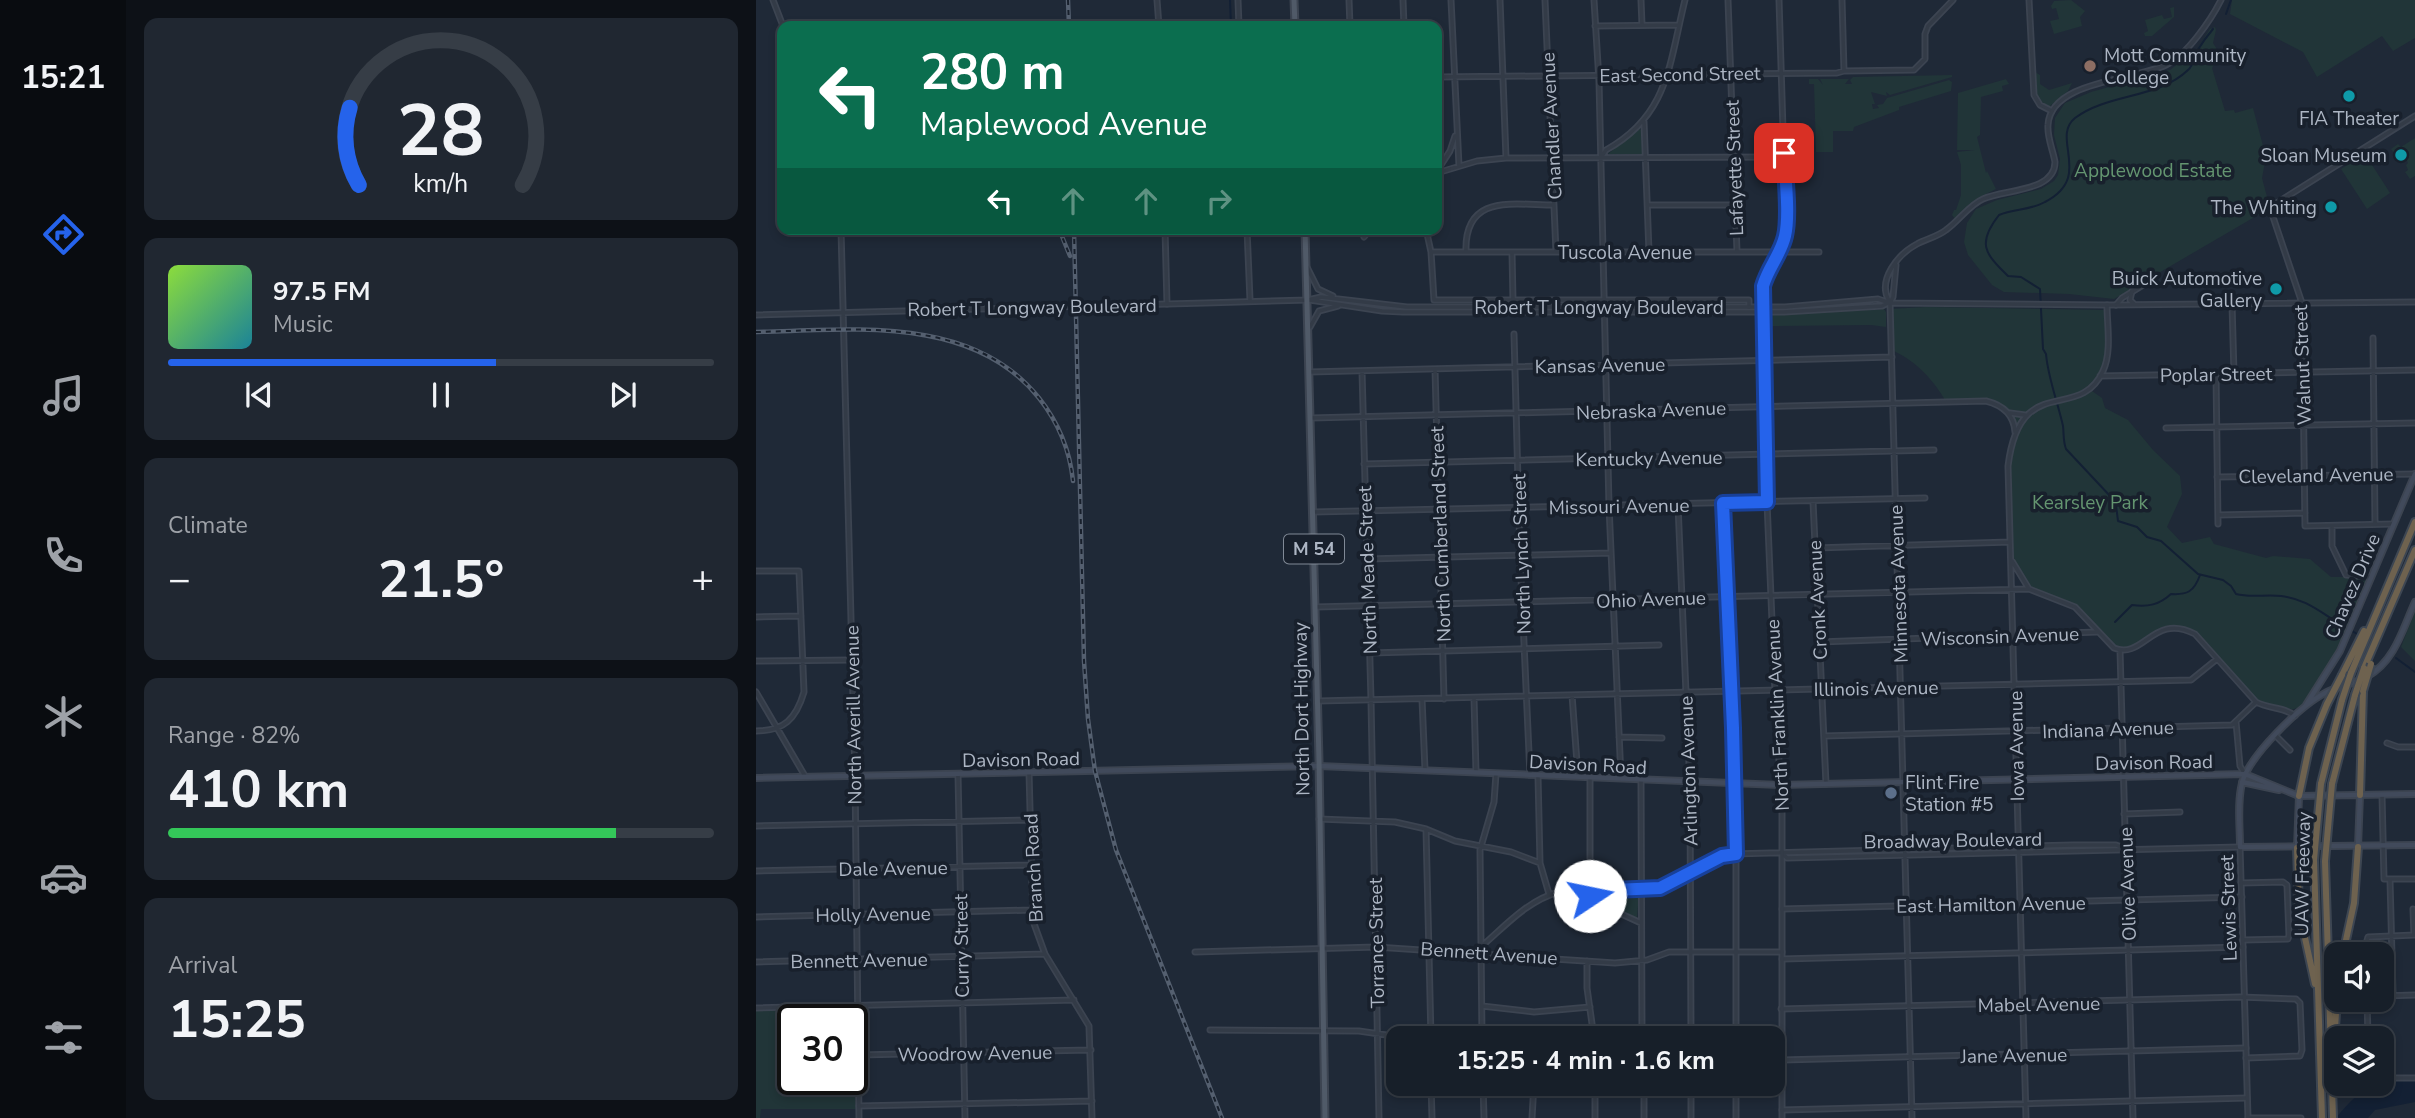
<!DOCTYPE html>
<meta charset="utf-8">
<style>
:root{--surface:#171f29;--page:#202731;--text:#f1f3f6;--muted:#9ea2a8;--line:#363d46;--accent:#2563eb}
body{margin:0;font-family:"Nunito Sans",sans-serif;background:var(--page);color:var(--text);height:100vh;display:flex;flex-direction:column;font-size:26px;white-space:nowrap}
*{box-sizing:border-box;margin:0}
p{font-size:23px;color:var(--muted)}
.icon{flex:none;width:38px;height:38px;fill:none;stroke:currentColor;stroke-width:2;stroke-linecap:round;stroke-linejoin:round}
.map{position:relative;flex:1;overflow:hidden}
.details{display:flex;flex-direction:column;gap:18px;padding:18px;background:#0d1117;width:630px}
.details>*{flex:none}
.top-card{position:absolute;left:21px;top:21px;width:665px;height:214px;border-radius:14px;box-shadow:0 4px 10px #0003,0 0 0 2px var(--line);background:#0b6e4f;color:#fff;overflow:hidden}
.fabs{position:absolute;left:1568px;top:942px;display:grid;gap:14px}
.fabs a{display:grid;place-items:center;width:70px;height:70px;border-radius:14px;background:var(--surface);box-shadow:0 4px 10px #0003,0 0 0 2px var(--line);font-size:35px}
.speed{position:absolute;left:21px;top:1004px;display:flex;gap:14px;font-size:35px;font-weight:700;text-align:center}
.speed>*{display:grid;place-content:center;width:91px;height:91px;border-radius:50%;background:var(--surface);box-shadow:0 4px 10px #0003,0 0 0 2px var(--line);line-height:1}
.speed .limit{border:4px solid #111;border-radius:10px;background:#fff;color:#111}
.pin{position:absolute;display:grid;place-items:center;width:60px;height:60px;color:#fff;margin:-30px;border-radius:14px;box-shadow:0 4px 10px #0006}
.me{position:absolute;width:77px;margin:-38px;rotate:79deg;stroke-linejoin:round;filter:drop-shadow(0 0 5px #0008)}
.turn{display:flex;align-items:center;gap:24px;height:147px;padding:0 28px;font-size:32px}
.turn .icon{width:91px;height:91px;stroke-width:2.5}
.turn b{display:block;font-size:49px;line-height:60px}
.lanes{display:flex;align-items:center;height:66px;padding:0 28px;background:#0003;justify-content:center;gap:35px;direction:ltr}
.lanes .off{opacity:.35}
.big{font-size:52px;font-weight:700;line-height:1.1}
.details .tile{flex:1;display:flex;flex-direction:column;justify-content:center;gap:10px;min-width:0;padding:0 24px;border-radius:14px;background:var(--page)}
.details .dial{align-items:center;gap:0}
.dial svg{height:182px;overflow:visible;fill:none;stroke:var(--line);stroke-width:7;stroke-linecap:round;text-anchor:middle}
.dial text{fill:var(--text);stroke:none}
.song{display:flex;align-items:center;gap:21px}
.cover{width:84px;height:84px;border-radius:10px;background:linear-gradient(135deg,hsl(90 70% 55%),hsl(190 70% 35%))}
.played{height:7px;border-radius:4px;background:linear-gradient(90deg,var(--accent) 60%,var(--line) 60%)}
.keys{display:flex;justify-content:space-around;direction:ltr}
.heat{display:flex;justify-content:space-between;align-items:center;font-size:38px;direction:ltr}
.charge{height:10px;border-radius:5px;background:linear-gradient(90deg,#34c759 82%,var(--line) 0)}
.trip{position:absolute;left:630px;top:1026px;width:399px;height:70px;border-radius:14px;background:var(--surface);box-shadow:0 4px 10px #0003,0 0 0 2px var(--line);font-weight:700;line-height:70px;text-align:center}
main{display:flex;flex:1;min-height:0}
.dock{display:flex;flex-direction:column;width:126px;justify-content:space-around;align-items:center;background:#090c10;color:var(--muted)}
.dock .icon{width:49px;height:49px}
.dock .active{color:var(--accent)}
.dock b{font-size:32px;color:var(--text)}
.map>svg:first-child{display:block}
</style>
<main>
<nav class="dock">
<b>15:21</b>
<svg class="icon active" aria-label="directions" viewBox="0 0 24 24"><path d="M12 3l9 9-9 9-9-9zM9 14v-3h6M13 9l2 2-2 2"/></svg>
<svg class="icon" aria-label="music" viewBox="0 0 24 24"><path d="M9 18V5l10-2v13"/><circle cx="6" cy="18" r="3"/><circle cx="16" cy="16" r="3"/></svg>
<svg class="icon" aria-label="phone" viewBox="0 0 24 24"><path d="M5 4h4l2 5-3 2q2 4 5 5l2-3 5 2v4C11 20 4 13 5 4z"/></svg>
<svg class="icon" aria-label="climate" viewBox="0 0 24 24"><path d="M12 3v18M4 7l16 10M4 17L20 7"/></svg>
<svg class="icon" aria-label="car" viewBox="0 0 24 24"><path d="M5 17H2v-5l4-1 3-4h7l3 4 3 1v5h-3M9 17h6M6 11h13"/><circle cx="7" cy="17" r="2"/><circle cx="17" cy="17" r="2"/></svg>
<svg class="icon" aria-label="filters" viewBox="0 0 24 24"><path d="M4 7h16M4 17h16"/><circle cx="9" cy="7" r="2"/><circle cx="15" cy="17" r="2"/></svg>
</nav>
<section class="details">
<div class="tile dial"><svg viewBox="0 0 100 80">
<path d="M14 69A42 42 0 1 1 86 69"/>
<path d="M14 69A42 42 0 0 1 10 35" stroke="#2563eb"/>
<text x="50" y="56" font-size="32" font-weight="700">28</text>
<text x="50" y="72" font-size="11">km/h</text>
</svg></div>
<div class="tile">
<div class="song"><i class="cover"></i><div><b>97.5 FM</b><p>Music</p></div></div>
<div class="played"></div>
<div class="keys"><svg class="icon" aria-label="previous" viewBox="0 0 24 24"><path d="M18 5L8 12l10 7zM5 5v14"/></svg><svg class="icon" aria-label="pause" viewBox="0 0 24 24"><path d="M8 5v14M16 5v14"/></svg><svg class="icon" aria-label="next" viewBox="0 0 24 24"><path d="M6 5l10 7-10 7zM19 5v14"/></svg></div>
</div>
<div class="tile"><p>Climate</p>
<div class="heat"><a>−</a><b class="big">21.5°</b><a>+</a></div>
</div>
<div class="tile"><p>Range · 82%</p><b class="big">410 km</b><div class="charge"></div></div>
<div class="tile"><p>Arrival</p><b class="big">15:25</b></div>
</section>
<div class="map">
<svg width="1659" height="1118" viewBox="0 0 1659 1118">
<rect width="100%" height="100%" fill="#1f2937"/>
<path fill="#213538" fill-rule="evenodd" d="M1315,0L1329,11L1324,17L1326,26L1298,34L1294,21L1303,19L1300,8L1296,9L1295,6L1298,1Z
M1476,0H1659V38L1637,51L1626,36L1561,77L1547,52L1474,14Z
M1418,7V17L1396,36H1389L1388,33L1392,31L1389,20L1406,15L1408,19L1416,17L1414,8Z
M1459,27L1460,30L1457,43L1464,54L1456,68L1469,111L1478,110L1479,113L1497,108L1510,157L1506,178L1514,208L1358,299L1313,294L1248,292L1236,285L1212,255L1208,242L1211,223L1220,209L1241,200L1285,189L1298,181L1302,175L1304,159L1298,135L1299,118L1309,103L1335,92L1414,70L1441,49L1454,29Z
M1279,72L1284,75V84L1293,90L1316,83L1312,91L1293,107L1281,99Z
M1196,75V77L1134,95L1130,92L1131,96L1115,92L1119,104H1116L1117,109L1123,108L1121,105L1127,104L1131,98L1193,80L1196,82L1195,91L1143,107V110L1098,127L1097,131H1077V152H1060L1058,84H1053V79H1062L1067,85L1064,79H1093L1089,84H1096L1094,80L1097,77Z
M1250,79L1253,84L1246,86L1247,91L1225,97L1224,135L1221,137L1230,173L1231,171L1240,189L1224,197L1199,219L1196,215L1198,210H1200L1205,195V165L1201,152L1219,150H1201L1202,93Z
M883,129L886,130L887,154H852Z
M1659,138V176L1654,179L1649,172L1652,170L1650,165L1652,163L1649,157L1646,159L1643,154L1640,156L1635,149L1642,144L1645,147Z
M1609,154L1634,193L1611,209L1585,169Z
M1170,307L1351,310C1351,342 1356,363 1333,389L1346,398L1349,408L1372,420L1397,450L1424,476L1426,494L1411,527L1426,543L1454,537L1458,544L1510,558L1517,556L1554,559L1575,577H1615L1584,651L1550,705L1532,711L1504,705L1439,634C1407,618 1401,643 1375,648C1370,649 1363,648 1358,648L1319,607L1273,589L1259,568L1255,559L1252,466L1259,434L1258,423L1251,411L1230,401L1190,402C1179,381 1158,359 1135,350L1134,309Z
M1128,309L1130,312V327L1115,325L1012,326V318L1015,315Z
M1659,611V661L1645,647Z
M880,891L883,895L881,918L836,897L838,893Z
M98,1009L100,1109H5L4,1118H0V1011ZM96,1020V1080H37V1020Z"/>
<path fill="#132034" d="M1659,1080V1102L1619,1110L1612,1118H1580C1609,1083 1616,1083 1659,1080Z"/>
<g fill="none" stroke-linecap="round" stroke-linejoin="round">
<path stroke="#132034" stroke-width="2" d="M474,0L475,26
M1470,14L1475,0
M1457,29C1451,36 1446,43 1441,51C1437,58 1438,65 1432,70C1402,99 1352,93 1319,118C1294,138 1338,177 1289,202C1275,210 1258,209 1243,215C1221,243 1228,253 1252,276L1265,277L1284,289L1287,349L1290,354C1292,378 1302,403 1307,426C1308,434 1307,441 1310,449L1355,497L1360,505L1362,521L1381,527L1391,537L1405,541L1442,574L1467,580L1475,586L1480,594C1495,598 1510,594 1525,596C1553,600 1563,612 1586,625
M1359,622L1376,605C1392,607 1403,605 1415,594C1431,595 1438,592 1444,575
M1596,631L1603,635
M1640,658L1659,672"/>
<g stroke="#3c4451" stroke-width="7">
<path id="minor" d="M401,0L403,26
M482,0L483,26
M593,0L594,26
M647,0L648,26
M695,0L703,166
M744,0L750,158
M789,0L800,252
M838,0L843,81L853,506L865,778
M885,0L886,25
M972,0L981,252
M1086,0L1088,71
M1273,0L1278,95L1284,105L1296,111
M839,26L923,25
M681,77L1081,73L1088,71L1158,70L1169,59V34L1172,26L1197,0
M888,122L893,252
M846,156L850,150C913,115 913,64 929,0
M681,171L694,151L699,136
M681,173L721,161L750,158L1042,157L1054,160
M892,205H979
M409,229L411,304
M491,229L494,300
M670,229L675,252L678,300H993V307
M608,237L615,229
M675,252H1063
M710,252C708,193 757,205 798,205
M756,252L757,301
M1134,303L1156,1118
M1546,303L1549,526L1637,524
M1476,304L1478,374
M1360,305L1366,298L1392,282
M758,334L764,555L774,775
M1617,338L1619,524
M679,369L688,699
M606,371L615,700L623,1118
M553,372L1136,357
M1460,374L1462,524
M1344,376L1659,370
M1254,413L1269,415
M555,418L1230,401C1246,405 1258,414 1259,432
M1410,428L1659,423
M608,464L1178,450
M1461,477L1659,474
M1057,501L1070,784
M966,503L980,784V1038
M922,505L934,787L935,1038
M557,512L1169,498
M1462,515L1549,513
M1576,526V546L1590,575L1615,577
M1059,548L1254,542
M611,559L855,553
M1256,561L1273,589L1319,607L1358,648C1388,660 1397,612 1439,634L1500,702C1513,709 1529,707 1539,716
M0,571H43L48,692C40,719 28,731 0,731
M559,607L1273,589
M0,617L45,616
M1063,642L1341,632
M1364,650L1377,1118
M614,653L903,645
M0,661L96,660
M0,692L49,776
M816,695L822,776
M718,698L720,772
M666,699L669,770
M562,701L1435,680L1461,659
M1480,722L1484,766L1489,774
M1068,736L1476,725L1500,702
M1520,736L1534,750
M863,737L906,738
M1631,743L1642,747H1659
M273,772L277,921L289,954L333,1026L336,1118
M202,774L209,1118
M782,776L784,863L793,894
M834,778V896L837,901L885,923
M885,780L886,1038
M1626,795L1628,879H1659
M1368,814L1424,812
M563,819L639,822L670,829L699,841L755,852L784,863
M0,826L273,820
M670,829L675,1038
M1026,853L1031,858L1484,847
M0,871L274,865
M1634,880L1637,995
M1485,883L1527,882L1531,885L1533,935L1532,939L1487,940
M1026,909L1486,897
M1657,909L1658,935
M0,917L275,910
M726,946C749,926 772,900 803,892L904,888L966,856L976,854L1317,845H1360L1370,849
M439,952L620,947L859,963L891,960L913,952H1026
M1607,954L1612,937L1659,935
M1026,959L1487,947
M831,961V988L838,1038
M0,962L289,954
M1626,996L1659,995
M1611,999L1612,1038
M726,1006L778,1012L834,1007
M0,1008L318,1000
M1025,1009L1484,997L1540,999L1544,1003L1546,1050L1544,1056L1490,1058
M454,1030L603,1031L651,1038
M726,1038L724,850L738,802L740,774
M102,1055L335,1050
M1026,1060L1490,1048
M1626,1078H1659
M675,1083L676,1118
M727,1083L728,1118
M839,1083V1118
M888,1083V1118
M935,1083V1118
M980,1083V1118
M103,1106L336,1101
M1026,1110L1491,1098
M776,1118L778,1083
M1270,1118L1252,466C1264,370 1323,424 1347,371C1356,352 1351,325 1351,305
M1492,1118H1545"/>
</g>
<g stroke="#3c4451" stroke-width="7">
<path id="tertiary" d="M17,0L27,26
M1023,0L1030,228C1028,247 1017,257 1010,273C1006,284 1007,296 1006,307L1011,502L1021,740L1026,790V1118
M85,229L99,776L103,1118
M551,267L562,289L577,296
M1376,291L1374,300L1378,304
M554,300L626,311L647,312H1028L1126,306L1132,303
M1133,301C1121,280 1142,254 1161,244C1170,239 1181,237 1190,230C1203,221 1213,205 1227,199C1249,189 1299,192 1299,162C1297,150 1291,138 1292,125C1294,81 1378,80 1410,65C1430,56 1455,20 1465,0
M1134,303L1137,297L1140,265
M1546,303L1514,208L1516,206L1659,116
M0,315L449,303L552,300L565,297L651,307H1029L1122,299L1134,303L1351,305L1659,302
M554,327L563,311L582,306
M1484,847L1492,1118"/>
</g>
<g stroke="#3c4451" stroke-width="8">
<path id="secondary" d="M1612,676C1639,661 1647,628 1659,602
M1604,680C1592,685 1580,687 1569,693C1544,706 1493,756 1486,783C1481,803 1484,826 1484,847L1659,845
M1550,705L1584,651L1659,474
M0,778L563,766L1024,785L1489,774L1543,796L1659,794
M1486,782L1523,790
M1602,847L1604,795
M1541,848L1543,796"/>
</g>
<g stroke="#3c4451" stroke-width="9">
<path id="primary" d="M538,0L539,26
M549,229L563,760L569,1118"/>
</g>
<g stroke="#3d4652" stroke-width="10">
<path id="motorway" d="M1608,668L1659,550
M1595,673L1659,522
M1586,675L1608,631
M1565,784L1586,700
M1576,784L1599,695
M1604,795L1607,691
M1543,796L1553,748L1571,704
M1541,848L1543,910L1559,984
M1558,860L1566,1118
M1569,861L1577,1118
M1587,954L1598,903L1602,847
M1578,1042L1581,999"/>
</g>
<use href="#minor" stroke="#333b47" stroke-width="3.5"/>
<use href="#tertiary" stroke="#333b47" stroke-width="3.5"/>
<use href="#secondary" stroke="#414a5b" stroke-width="4.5"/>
<use href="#primary" stroke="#505a68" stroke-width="5"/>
<use href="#motorway" stroke="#6e624f" stroke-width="6"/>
<g stroke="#545f6f" stroke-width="4.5">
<path id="rail" d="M312,0L313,26
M303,229L314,256
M318,229L328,661L332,719L339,771L360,850L466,1118
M0,332C96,330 216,314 283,398C302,422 314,451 317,481"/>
</g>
<use href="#rail" stroke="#18202c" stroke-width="2" stroke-dasharray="5" stroke-linecap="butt"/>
<g stroke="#3d4652" stroke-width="10" stroke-linecap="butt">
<path id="motorway-bridge" d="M1607,691L1615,664
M1599,695L1608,668
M1586,700L1595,673
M1571,704L1586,675
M1558,860L1565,784
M1569,861L1576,784"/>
</g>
<use href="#motorway-bridge" stroke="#6e624f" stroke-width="6"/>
</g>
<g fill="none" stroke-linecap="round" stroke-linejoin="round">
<g stroke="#184099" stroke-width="18">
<path id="route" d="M834,896V891L904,888L966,856L980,854L977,728L967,503L1011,502L1007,286C1012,268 1025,254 1029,236C1034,215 1029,176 1028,153"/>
</g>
<use href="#route" stroke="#2563eb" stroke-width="12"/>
</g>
<circle fill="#8d6e63" stroke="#18202c" stroke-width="2.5" cx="1334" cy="66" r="7"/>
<g fill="#0f9aa8" stroke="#18202c" stroke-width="2.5">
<circle cx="1593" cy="96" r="7"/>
<circle cx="1645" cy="155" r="7"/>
<circle cx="1575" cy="207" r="7"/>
<circle cx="1520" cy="289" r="7"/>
</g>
<circle fill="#5c6f8a" stroke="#18202c" stroke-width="2.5" cx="1135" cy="793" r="7"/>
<g text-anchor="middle" stroke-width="7" stroke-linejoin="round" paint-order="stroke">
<rect fill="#18202c" stroke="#808996" stroke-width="2" x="528" y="534.5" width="60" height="29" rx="5"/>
<g font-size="18" font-weight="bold" fill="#adb6c4">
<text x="558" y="555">M 54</text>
</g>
<g font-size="19" fill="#adb6c4" stroke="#18202c" text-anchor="end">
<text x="1348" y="62" text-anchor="start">Mott Community<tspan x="1348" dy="22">College</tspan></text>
<text x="1593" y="125" text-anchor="middle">FIA Theater</text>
<text x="1631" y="162">Sloan Museum</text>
<text x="1561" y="214">The Whiting</text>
<text x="1506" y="285">Buick Automotive<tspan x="1506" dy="22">Gallery</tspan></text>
<text x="1149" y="789" text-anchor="start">Flint Fire<tspan x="1149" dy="22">Station #5</tspan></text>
</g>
<g font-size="19" fill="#adb6c4" stroke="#18202c">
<text transform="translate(924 74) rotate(-1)" y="7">East Second Street</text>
<text transform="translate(795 126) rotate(-93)" y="7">Chandler Avenue</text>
<text transform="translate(978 168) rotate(-92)" y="7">Lafayette Street</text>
<text x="869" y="259">Tuscola Avenue</text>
<text transform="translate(276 307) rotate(-1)" y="7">Robert T Longway Boulevard</text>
<text x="843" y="314">Robert T Longway Boulevard</text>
<text transform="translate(844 365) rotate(-1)" y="7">Kansas Avenue</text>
<text transform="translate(1546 365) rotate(-92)" y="7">Walnut Street</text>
<text transform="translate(1460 374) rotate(-1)" y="7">Poplar Street</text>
<text transform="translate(895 410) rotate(-2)" y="7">Nebraska Avenue</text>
<text transform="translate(893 458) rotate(-1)" y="7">Kentucky Avenue</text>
<text transform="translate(1560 475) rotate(-1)" y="7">Cleveland Avenue</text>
<text transform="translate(863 506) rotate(-1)" y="7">Missouri Avenue</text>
<text transform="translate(684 534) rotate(-92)" y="7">North Cumberland Street</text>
<text transform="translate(765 554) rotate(-92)" y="7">North Lynch Street</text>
<text transform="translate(611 570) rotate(-92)" y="7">North Meade Street</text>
<text transform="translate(1142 584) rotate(-92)" y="7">Minnesota Avenue</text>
<text transform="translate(1596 586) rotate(-67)" y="7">Chavez Drive</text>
<text transform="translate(895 599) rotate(-2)" y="7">Ohio Avenue</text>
<text transform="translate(1061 600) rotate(-93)" y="7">Cronk Avenue</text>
<text transform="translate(1244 636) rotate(-2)" y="7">Wisconsin Avenue</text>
<text transform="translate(1120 688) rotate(-1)" y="7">Illinois Avenue</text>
<text transform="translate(545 709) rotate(-91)" y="7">North Dort Highway</text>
<text transform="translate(97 715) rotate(-91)" y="7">North Averill Avenue</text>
<text transform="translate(1021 715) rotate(-93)" y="7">North Franklin Avenue</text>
<text transform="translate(1352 729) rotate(-2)" y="7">Indiana Avenue</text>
<text transform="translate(1260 746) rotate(-91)" y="7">Iowa Avenue</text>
<text transform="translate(265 759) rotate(-1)" y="7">Davison Road</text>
<text transform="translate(1398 762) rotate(-1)" y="7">Davison Road</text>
<text transform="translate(832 764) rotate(3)" y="7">Davison Road</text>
<text transform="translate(932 771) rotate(-92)" y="7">Arlington Avenue</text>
<text transform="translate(1197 840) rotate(-1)" y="7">Broadway Boulevard</text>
<text transform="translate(137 868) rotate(-1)" y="7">Dale Avenue</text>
<text transform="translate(277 868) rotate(-93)" y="7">Branch Road</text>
<text transform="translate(1546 874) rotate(-89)" y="7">UAW Freeway</text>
<text transform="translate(1371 884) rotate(-92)" y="7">Olive Avenue</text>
<text transform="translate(1235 904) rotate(-1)" y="7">East Hamilton Avenue</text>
<text transform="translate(1472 908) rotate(-92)" y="7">Lewis Street</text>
<text transform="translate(117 914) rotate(-1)" y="7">Holly Avenue</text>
<text transform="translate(620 943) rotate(-91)" y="7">Torrance Street</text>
<text transform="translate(205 946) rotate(-91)" y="7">Curry Street</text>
<text transform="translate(733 953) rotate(4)" y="7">Bennett Avenue</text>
<text transform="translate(103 960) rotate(-1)" y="7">Bennett Avenue</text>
<text transform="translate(1283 1004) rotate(-1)" y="7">Mabel Avenue</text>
<text transform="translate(219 1053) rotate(-1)" y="7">Woodrow Avenue</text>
<text transform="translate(1258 1055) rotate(-1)" y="7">Jane Avenue</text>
</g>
<g font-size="19" fill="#649570" stroke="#18202c">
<text x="1397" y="177">Applewood Estate</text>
<text x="1334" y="509">Kearsley Park</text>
</g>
</g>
</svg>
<div class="fabs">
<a><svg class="icon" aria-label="sound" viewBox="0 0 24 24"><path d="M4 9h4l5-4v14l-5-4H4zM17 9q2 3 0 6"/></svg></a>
<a><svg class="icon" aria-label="layers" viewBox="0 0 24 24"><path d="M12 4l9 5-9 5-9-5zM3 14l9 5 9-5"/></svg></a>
</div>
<div class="speed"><div class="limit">30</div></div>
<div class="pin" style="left:1028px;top:153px;background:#d93025"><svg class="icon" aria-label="arrive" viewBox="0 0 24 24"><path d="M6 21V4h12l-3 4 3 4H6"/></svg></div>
<svg class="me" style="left:834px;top:896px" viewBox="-20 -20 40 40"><circle r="19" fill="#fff"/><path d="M0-13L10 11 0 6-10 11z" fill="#2563eb"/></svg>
<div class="trip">15:25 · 4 min · 1.6 km</div>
<div class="top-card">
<div class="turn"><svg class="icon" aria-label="left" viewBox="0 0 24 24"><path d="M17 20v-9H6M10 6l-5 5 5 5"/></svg><div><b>280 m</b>Maplewood Avenue</div></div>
<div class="lanes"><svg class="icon" aria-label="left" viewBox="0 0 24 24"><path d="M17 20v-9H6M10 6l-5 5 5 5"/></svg><svg class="icon off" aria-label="ahead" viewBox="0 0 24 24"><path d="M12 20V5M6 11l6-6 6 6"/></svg><svg class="icon off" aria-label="ahead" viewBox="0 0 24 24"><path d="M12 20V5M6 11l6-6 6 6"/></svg><svg class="icon off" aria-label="right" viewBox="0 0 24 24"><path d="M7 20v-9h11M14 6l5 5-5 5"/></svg></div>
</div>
</div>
</main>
